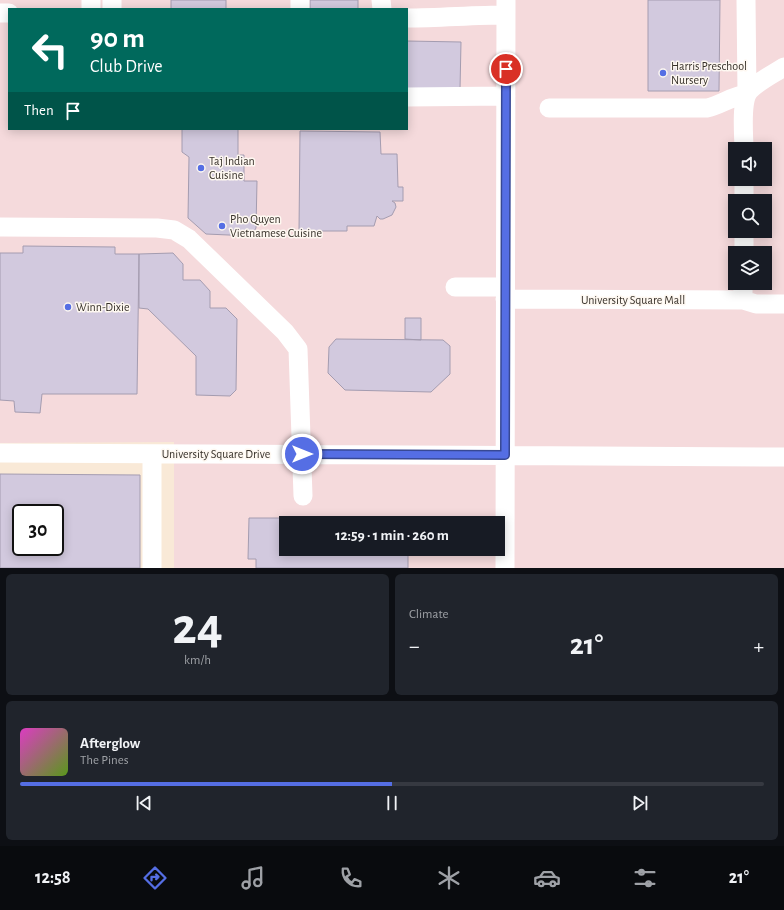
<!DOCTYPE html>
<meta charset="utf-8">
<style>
:root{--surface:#171b24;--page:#20242c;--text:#f1f3f6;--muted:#9ea1a6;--line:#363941;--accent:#556ee4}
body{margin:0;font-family:"Alegreya Sans",sans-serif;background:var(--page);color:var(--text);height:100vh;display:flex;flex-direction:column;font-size:15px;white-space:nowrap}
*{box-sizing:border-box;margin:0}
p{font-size:13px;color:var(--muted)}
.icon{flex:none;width:22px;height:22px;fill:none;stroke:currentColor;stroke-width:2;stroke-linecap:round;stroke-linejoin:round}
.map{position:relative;height:568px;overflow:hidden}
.panel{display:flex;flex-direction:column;gap:6px;padding:6px;background:#0d0f14;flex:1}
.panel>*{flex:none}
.guide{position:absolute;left:8px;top:8px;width:400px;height:122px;border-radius:0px;box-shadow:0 2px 10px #0003;background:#00695c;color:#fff;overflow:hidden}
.tools{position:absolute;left:728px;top:142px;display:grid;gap:8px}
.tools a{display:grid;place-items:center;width:44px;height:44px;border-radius:0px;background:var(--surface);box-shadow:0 2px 10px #0003;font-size:20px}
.speed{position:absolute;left:12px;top:504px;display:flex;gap:8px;font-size:20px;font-weight:700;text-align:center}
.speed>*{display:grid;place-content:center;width:52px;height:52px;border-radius:50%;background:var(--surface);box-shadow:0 2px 10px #0003;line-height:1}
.speed .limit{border:2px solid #111;border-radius:6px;background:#fff;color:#111}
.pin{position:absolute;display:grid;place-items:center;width:34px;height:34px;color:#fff;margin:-17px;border:2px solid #fff;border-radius:50%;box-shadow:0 1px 4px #0007}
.me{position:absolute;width:44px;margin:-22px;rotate:90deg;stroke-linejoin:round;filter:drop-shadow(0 0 3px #0008)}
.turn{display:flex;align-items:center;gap:14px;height:84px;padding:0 16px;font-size:18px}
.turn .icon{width:52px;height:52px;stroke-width:2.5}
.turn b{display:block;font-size:28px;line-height:34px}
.then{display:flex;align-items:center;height:38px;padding:0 16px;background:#0003;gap:8px;font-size:15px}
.big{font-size:30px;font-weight:600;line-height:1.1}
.panel .tile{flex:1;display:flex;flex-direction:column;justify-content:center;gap:6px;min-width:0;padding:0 14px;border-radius:6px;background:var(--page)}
.panel .dial{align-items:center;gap:0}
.dial b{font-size:52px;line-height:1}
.song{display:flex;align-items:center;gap:12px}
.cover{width:48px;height:48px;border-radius:6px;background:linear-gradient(135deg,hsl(310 70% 55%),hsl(90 70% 35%))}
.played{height:4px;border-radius:2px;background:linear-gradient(90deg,var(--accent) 50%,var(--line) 50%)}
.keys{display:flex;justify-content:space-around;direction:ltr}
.heat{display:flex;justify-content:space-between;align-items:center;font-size:22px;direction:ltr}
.panel .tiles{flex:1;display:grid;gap:6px;grid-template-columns:1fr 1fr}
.tile:last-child{grid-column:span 2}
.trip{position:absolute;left:279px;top:516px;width:226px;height:40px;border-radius:0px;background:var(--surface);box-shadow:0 2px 10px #0003;font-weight:600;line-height:40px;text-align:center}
.tabs{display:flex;height:64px;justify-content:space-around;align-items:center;background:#090b0e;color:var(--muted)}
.tabs .icon{width:28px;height:28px}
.tabs .active{color:var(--accent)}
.tabs b{font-size:18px;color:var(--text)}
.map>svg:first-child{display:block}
</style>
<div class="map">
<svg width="784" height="568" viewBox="0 0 784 568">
<rect width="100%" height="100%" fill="#f9e9d7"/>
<path fill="#f5dadc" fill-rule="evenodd" d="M0,0H784V568H174V442L0,443ZM9,9H407V129H9ZM735,149H765V179H735ZM735,201H765V231H735ZM735,253H765V283H735ZM286,523H498V549H286Z"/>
<path fill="#d2c9de" stroke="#a49cb0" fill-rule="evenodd" d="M171,0H226V9H171Z
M310,0H358V9H310Z
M648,0H720L719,91H648Z
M407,41L461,42L460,89H407Z
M182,129H238V155H244V181H257L256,228L251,236L206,234L188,218L189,157L182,152Z
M300,131L380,132L381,154H397L398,187H403V201H392L395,203L396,207L392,215L383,219H380L377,216L374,226H347V231H299Z
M23,246L115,247V254H139L137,394H42L40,413L15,412L14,401L0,400V253H23Z
M173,253L183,264V280H200L210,291V308H226L237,319L236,390L230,396L196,395V356L148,309L139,308V254Z
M405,318H421V340L405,339Z
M336,339L443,340L450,346V374L431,392L345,390L328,373L329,347Z
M0,474L140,475V568H0ZM21,513H55V547H21Z
M249,518H408V523H286V549H408V568H256V559H248Z"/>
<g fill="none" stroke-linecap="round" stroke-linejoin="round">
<path stroke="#fff" stroke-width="19" d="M112,0V9
M300,0V9
M381,0L382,9
M91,9V0
M0,13H9
M407,18C440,18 473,15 506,15
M407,97L506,96
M549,108H707C721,105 732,96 747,94L746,0
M744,149C744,135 740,100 750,90C759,81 773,74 784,67
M744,201V179
M0,227L157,228L174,230L189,239L285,332L298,349L303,496
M744,253V231
M455,287H505
M505,299L743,300V283
M743,300L756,304H784
M0,453L784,457
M152,454V568
M505,568L506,0"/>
</g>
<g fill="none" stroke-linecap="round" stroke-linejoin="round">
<g stroke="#374894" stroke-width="10">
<path id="route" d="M302,454L505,455L506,69"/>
</g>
<use href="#route" stroke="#556ee4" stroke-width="7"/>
</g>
<g fill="#556ee4" stroke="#fef8f1" stroke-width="1.5">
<circle cx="663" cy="73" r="4"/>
<circle cx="201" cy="168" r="4"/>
<circle cx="222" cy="226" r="4"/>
<circle cx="68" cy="307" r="4"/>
</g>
<g text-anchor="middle" stroke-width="3" stroke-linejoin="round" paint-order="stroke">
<g font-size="12" fill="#37312a" stroke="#fef8f1" text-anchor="start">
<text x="671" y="70">Harris Preschool<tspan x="671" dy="14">Nursery</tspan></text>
<text x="209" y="165">Taj Indian<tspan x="209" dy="14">Cuisine</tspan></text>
<text x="230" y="223">Pho Quyen<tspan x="230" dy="14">Vietnamese Cuisine</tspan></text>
<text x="76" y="311">Winn-Dixie</text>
</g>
<g font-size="12" fill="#37312a" stroke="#fef8f1">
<text x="633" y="304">University Square Mall</text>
<text x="216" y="458">University Square Drive</text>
</g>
</g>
</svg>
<div class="tools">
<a><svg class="icon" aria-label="sound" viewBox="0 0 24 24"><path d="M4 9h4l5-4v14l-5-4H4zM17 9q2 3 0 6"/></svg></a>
<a><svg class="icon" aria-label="search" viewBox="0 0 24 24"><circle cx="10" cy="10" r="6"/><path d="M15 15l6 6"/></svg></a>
<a><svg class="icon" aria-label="layers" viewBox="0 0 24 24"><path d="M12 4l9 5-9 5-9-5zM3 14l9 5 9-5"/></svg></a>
</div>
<div class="speed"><div class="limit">30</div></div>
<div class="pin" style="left:506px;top:69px;background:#d93025"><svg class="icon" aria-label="arrive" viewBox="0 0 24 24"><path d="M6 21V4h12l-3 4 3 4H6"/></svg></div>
<svg class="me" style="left:302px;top:454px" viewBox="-20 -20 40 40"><circle r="17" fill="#556ee4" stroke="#fff" stroke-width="3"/><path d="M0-11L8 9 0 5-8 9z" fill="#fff"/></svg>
<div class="trip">12:59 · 1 min · 260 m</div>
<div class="guide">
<div class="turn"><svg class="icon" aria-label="left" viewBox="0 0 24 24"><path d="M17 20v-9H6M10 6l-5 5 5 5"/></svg><div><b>90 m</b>Club Drive</div></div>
<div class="then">Then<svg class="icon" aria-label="arrive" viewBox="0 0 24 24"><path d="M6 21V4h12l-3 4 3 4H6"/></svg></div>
</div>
</div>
<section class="panel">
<div class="tiles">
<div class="tile dial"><b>24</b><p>km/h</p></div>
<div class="tile"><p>Climate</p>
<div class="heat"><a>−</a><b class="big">21°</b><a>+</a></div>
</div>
<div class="tile">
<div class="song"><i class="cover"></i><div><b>Afterglow</b><p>The Pines</p></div></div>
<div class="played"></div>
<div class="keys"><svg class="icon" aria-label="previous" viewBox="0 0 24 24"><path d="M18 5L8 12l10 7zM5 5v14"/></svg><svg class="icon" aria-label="pause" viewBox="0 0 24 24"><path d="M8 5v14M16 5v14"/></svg><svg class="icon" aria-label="next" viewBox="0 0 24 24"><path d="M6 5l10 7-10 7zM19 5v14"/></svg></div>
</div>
</div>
</section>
<nav class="tabs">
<b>12:58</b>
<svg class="icon active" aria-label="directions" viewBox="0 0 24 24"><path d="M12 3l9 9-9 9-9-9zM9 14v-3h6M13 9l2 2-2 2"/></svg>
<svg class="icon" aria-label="music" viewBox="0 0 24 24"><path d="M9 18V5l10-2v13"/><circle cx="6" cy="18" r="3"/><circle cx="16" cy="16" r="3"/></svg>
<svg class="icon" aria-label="phone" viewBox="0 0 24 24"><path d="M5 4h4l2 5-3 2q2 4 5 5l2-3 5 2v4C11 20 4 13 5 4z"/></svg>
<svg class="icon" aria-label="climate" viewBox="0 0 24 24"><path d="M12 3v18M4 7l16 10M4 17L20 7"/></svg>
<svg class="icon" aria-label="car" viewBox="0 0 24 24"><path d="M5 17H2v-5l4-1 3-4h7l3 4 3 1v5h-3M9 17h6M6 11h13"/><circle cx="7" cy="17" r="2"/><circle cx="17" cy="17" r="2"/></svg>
<svg class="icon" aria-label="filters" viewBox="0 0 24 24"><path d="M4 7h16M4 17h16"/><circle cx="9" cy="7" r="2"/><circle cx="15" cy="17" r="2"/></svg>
<b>21°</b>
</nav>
